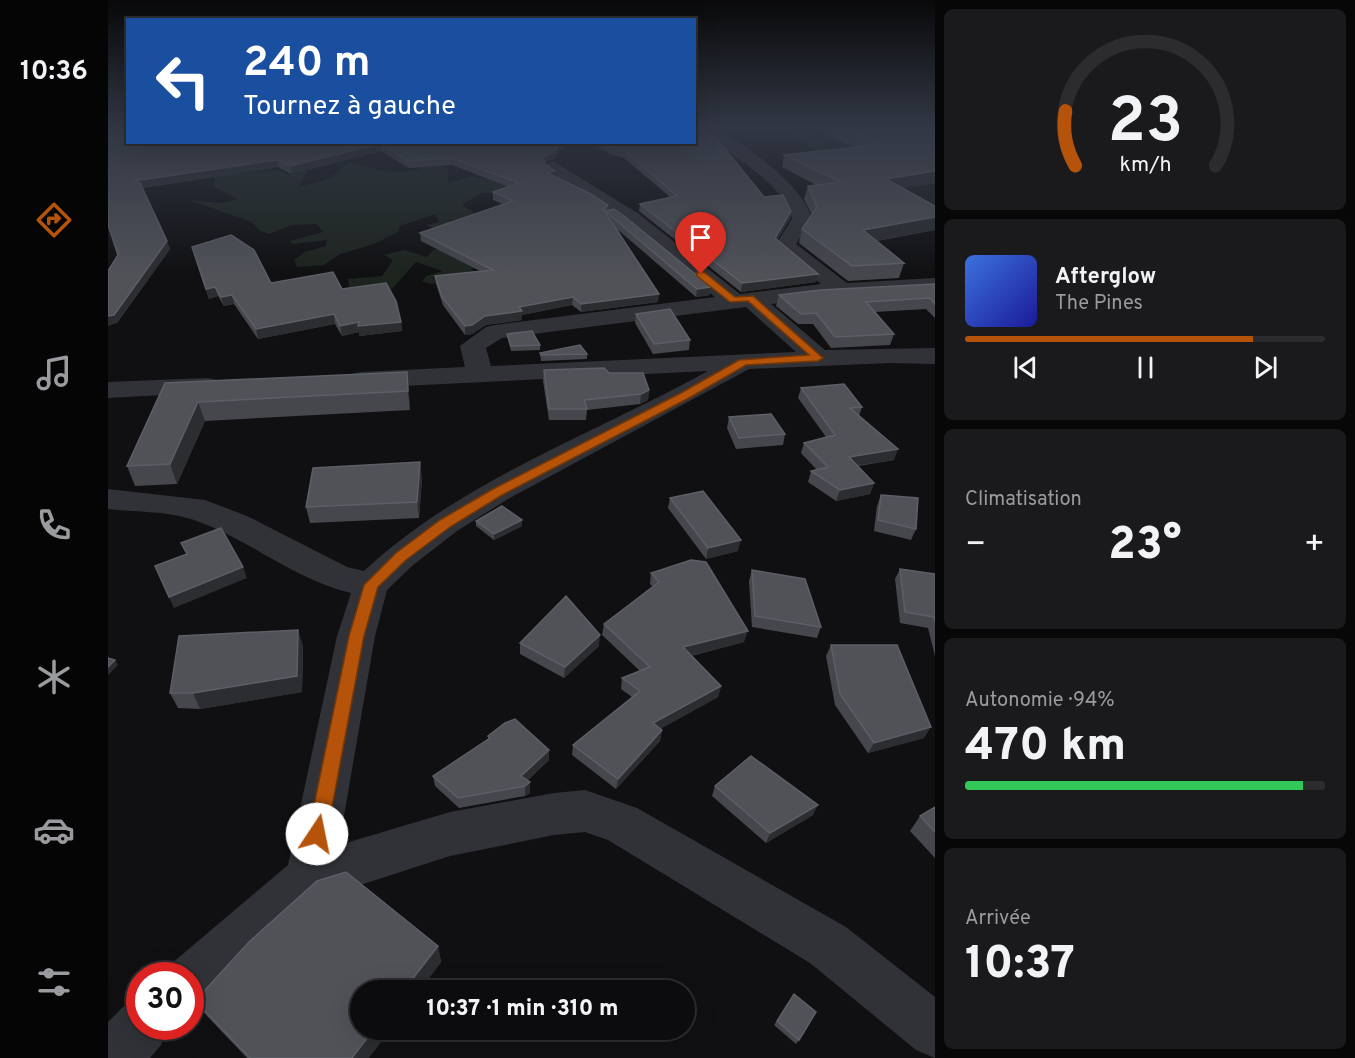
<!DOCTYPE html>
<html lang="fr">
<meta charset="utf-8">
<style>
:root{--surface:#0c0c0e;--page:#1a1a1c;--text:#f1f3f6;--muted:#9a9b9e;--line:#2c2c2e;--accent:#b45309}
body{margin:0;font-family:Overpass,sans-serif;background:var(--page);color:var(--text);height:100vh;display:flex;flex-direction:column;font-size:22px;white-space:nowrap}
*{box-sizing:border-box;margin:0}
p{font-size:20px;color:var(--muted)}
.icon{flex:none;width:33px;height:33px;fill:none;stroke:currentColor;stroke-width:2;stroke-linecap:round;stroke-linejoin:round}
.map{position:relative;flex:1;overflow:hidden}
.details{display:flex;flex-direction:column;gap:9px;padding:9px;background:#070708;width:420px}
.details>*{flex:none}
.guide{position:absolute;left:18px;top:18px;width:570px;height:126px;border-radius:0px;box-shadow:0 6px 24px #0002,0 0 0 2px var(--line);background:#1a4fa0;color:#fff;overflow:hidden}
.speed{position:absolute;left:18px;top:962px;display:flex;gap:12px;font-size:30px;font-weight:700;text-align:center}
.speed>*{display:grid;place-content:center;width:78px;height:78px;border-radius:50%;background:var(--surface);box-shadow:0 6px 24px #0002,0 0 0 2px var(--line);line-height:1}
.speed .limit{border:9px solid #d22;background:#fff;color:#111}
.pin{position:absolute;display:grid;place-items:center;width:51px;height:51px;color:#fff;margin:-62px -26px;border-radius:50% 50% 50% 0;rotate:-45deg;box-shadow:0 0 6px #0007}
.pin .icon{rotate:45deg}
.me{position:absolute;width:66px;margin:-33px;rotate:11deg;stroke-linejoin:round;filter:drop-shadow(0 0 4px #0008)}
.turn{display:flex;align-items:center;gap:21px;height:126px;padding:0 18px;font-size:27px}
.turn .icon{width:78px;height:78px;stroke-width:2.5}
.turn b{display:block;font-size:42px;line-height:51px}
.big{font-size:45px;font-weight:800;line-height:1.1}
.details .card{flex:1;display:flex;flex-direction:column;justify-content:center;gap:9px;min-width:0;padding:0 21px;border-radius:9px;background:var(--page)}
.details .dial{align-items:center;gap:0}
.dial svg{height:156px;overflow:visible;fill:none;stroke:var(--line);stroke-width:7;stroke-linecap:round;text-anchor:middle}
.dial text{fill:var(--text);stroke:none}
.song{display:flex;align-items:center;gap:18px}
.cover{width:72px;height:72px;border-radius:9px;background:linear-gradient(135deg,hsl(220 70% 55%),hsl(240 70% 35%))}
.played{height:6px;border-radius:3px;background:linear-gradient(90deg,var(--accent) 80%,var(--line) 80%)}
.keys{display:flex;justify-content:space-around;direction:ltr}
.heat{display:flex;justify-content:space-between;align-items:center;font-size:33px;direction:ltr}
.charge{height:9px;border-radius:4px;background:linear-gradient(90deg,#34c759 94%,var(--line) 0)}
.trip{position:absolute;left:242px;top:980px;width:345px;height:60px;border-radius:30px;background:var(--surface);box-shadow:0 6px 24px #0002,0 0 0 2px var(--line);font-weight:800;line-height:60px;text-align:center}
main{display:flex;flex:1;min-height:0}
.tabs{display:flex;flex-direction:column;width:108px;justify-content:space-around;align-items:center;background:#050506;color:var(--muted)}
.tabs .icon{width:42px;height:42px}
.tabs .on{color:var(--accent)}
.tabs b{font-size:27px;color:var(--text)}
.map>svg:first-child{display:block}
</style>
<main>
<nav class="tabs">
<b>10:36</b>
<svg class="icon on" aria-label="directions" viewBox="0 0 24 24"><path d="M12 3l9 9-9 9-9-9zM9 14v-3h6M13 9l2 2-2 2"/></svg>
<svg class="icon" aria-label="music" viewBox="0 0 24 24"><path d="M9 18V5l10-2v13"/><circle cx="6" cy="18" r="3"/><circle cx="16" cy="16" r="3"/></svg>
<svg class="icon" aria-label="phone" viewBox="0 0 24 24"><path d="M5 4h4l2 5-3 2q2 4 5 5l2-3 5 2v4C11 20 4 13 5 4z"/></svg>
<svg class="icon" aria-label="climate" viewBox="0 0 24 24"><path d="M12 3v18M4 7l16 10M4 17L20 7"/></svg>
<svg class="icon" aria-label="car" viewBox="0 0 24 24"><path d="M5 17H2v-5l4-1 3-4h7l3 4 3 1v5h-3M9 17h6M6 11h13"/><circle cx="7" cy="17" r="2"/><circle cx="17" cy="17" r="2"/></svg>
<svg class="icon" aria-label="filters" viewBox="0 0 24 24"><path d="M4 7h16M4 17h16"/><circle cx="9" cy="7" r="2"/><circle cx="15" cy="17" r="2"/></svg>
</nav>
<div class="map">
<svg width="827" height="1058" viewBox="0 0 827 1058">
<rect width="100%" height="100%" fill="#101012"/>
<path fill="#1c1c1f" d="M666,127H827V214L723,158Z"/>
<path fill="#1d241e" d="M241,162C268,170 297,179 321,164L340,169V183L364,176L378,179L394,168L408,192L374,193L354,205L368,214L395,259L363,269L376,278L323,284L314,281L318,276L335,271L308,262L283,290L242,292L240,279L274,276L285,260L276,255L296,250L319,257L325,250L359,243L318,225L331,222L327,214L292,226L290,232L266,244L232,254L216,265L189,267L186,260L197,252L218,246L219,240L185,244L182,241L215,232L209,224L184,225L161,234L151,230L144,222L81,200L114,203L129,199L105,186L109,167L128,173L170,170L181,175L200,170L190,187L222,179Z"/>
<g fill="none" stroke-linecap="round" stroke-linejoin="round">
<path fill="#313237" fill-rule="evenodd" d="M0,127H20V133L0,136Z
M586,127C593,127 600,126 605,128C635,142 696,186 704,219L688,244L739,283L827,278V292L709,298L663,304L717,350L827,348V364L782,363L641,369L400,499L349,531L305,565L279,590L267,636L231,845L342,812L446,793L477,790L529,808L738,927L827,997V1058L808,1050L702,963L500,840L477,832L446,835L342,856L215,897L101,1002L82,1009V975H59L63,964L180,865L229,636L243,593C185,580 139,537 83,519C58,511 26,512 0,509V489L97,500L139,516L239,567L256,571C352,481 486,434 600,371L253,388L244,386L240,380L244,374L253,372L357,367L352,346L378,327L387,325L607,297L517,222L439,170L436,166L445,161L531,214L632,294L713,284L667,246L684,219C678,185 615,147 586,131ZM638,307L688,352L383,366L378,348L394,338Z
M100,378L109,380L113,386L109,392L0,398V382Z
M32,1000V1026H61L53,1045L42,1058H0V1022L15,1007Z"/>
</g>
<path fill="#46474d" d="M706,127H827V183L795,188L827,206V230L769,241L796,263L791,278L740,281L691,243L694,229L704,215L696,199L700,186L708,185L674,167L676,155L745,147Z
M0,131L149,147H161L163,144L162,142H466L455,146L446,159L436,163L447,171V177L500,205L499,211L603,287L602,295L588,297L509,229L550,302L473,312L464,305L414,315V320L378,325L364,334L357,335L335,305L328,284L327,276L372,271L313,241L312,233L395,204L385,200V192L401,187L344,165L301,168L273,151L183,174L170,167L34,188L62,249L9,323L10,255Z
M481,142H586L656,197L683,211L682,219L669,240L710,274L708,282L633,292L531,211L532,204L562,197L516,158L502,154Z
M84,247L163,283L234,289L293,322L294,331L251,336V332L234,336L227,324L150,339L126,304L116,306L110,296L101,299Z
M827,284V318L818,309L767,312L786,334L782,345L723,348L705,324H690L668,306L671,295Z
M528,314L582,340L581,350L545,354L527,323Z
M399,334L432,345V350L403,351L400,340Z
M432,353L479,354V359L433,361Z
M436,370L501,373L541,390L540,400L532,404L479,410L478,420H441L435,381Z
M299,372L302,410L97,421L69,484L27,486L19,466L57,383Z
M693,388L754,407L751,416L786,460L750,466L766,483L762,494L728,501L700,482L703,471L709,470L693,453L696,443L718,437L690,398Z
M621,417L677,434L675,445L628,449L619,428Z
M314,478L311,518L202,523L198,507Z
M773,495L808,529L803,540L766,531L769,506Z
M562,498L630,551L598,559L560,508Z
M368,521L414,526L386,540L368,526Z
M792,569L827,574V656L820,628L792,623L787,579Z
M644,570L713,627L709,638L644,627L641,581Z
M543,573L636,642L583,656L613,686L610,697L552,729L554,730L552,741L508,789L464,755L465,745L524,697L513,689L514,678L532,671L494,635L496,624L545,587L542,584Z
M412,643L491,646L456,678L412,654Z
M723,645L816,738L760,753L727,705L718,656Z
M195,646L194,692L92,709L70,708L62,693Z
M380,736L441,760L419,781L422,782V793L417,796L351,808L327,786L325,776L380,739Z
M607,786L705,815L658,843L604,796Z
M827,807V858L802,831L812,816Z
M330,946L333,962L312,990H252L261,1058H139L99,1016L87,1001Z
M686,994L691,1040L688,1044L666,1025Z"/>
<path fill="#2c2d31" d="M453,142H466L455,146L446,159L435,164V157Z
M272,144L273,151L183,174L182,166Z
M169,160L170,167L27,189L25,181Z
M447,171V178L439,173Z
M827,171V183L774,192L778,179Z
M683,211L682,219L665,246L667,238Z
M827,217V230L751,244L755,230Z
M59,241L62,249L9,323L0,326V316Z
M710,274L708,282L633,292L634,283Z
M107,287L110,296L101,299L98,289Z
M603,287L602,295L588,297L589,289Z
M551,294L550,302L473,312V304Z
M124,295L126,304L116,306L113,297Z
M465,297L464,305L414,315V320L378,325L364,334L357,335V326L377,316L411,307Z
M226,314L227,324L150,339L148,329Z
M251,322H293L294,331L251,336V332L234,336L232,326Z
M299,372L301,392L302,410L300,391Z
M541,390L540,400L532,404L533,394Z
M90,402L97,421L69,484L62,464Z
M790,449L786,460L738,467L741,457Z
M312,462L314,478L311,518L309,502Z
M766,483L762,494L728,501L732,490Z
M414,520V526L386,540V534Z
M633,540L630,551L598,559L600,548Z
M135,567L139,578L66,608L61,597Z
M190,630L195,646L194,692L92,709L85,693Z
M640,631L636,642L573,658L575,647Z
M492,635L491,646L456,678L457,667Z
M7,660L10,665L0,675V667Z
M613,686L610,697L543,734L545,723Z
M823,727L816,738L760,753L766,743Z
M554,730L552,741L508,789L510,779Z
M441,750V760L413,786V776Z
M422,782V793L417,796V786Z
M710,805L705,815L658,843L662,833Z
M330,946L333,962L312,990H296Z
M266,1029H283L261,1058H244Z"/>
<path fill="#505258" stroke="#5c5f66" stroke-width="1.5" d="M18,127H20V142H146L149,147H161L164,142H453L446,152L435,157L437,164L447,171L439,173L481,193L500,205L495,209L551,294L473,304L465,297L411,307L414,311L377,316L364,325L357,326L334,297L327,276L385,270L312,233L405,201L385,192L411,183L343,158L300,161L272,144L182,166L169,160L25,181L32,183L59,241L6,315L0,316V271L10,255L0,225V131L18,129Z
M586,127L609,139L656,197L675,195L683,211L667,238L710,274L634,283L532,204L569,196L517,151L503,147L494,142H586Z
M732,127H827V171L778,179L827,206V217L755,230L796,263L744,266L694,229L709,207L700,186L732,182L676,155L767,145Z
M506,209L516,216L603,287L589,289L497,211Z
M123,235L146,250L163,283L225,272L234,289L278,283L288,301L293,322L250,326L251,322L232,326L226,314L148,329L124,295L113,297L107,287L98,289L84,247Z
M827,284V304L822,298L758,302L786,334L727,337L708,313L693,314L671,295L712,290Z
M562,309L582,340L546,344L528,314Z
M424,331L432,345L403,346L399,334Z
M472,345L479,354L433,355L432,353Z
M496,368L501,373H535L541,390L533,394L476,400L479,409H441L436,370Z
M299,372L300,391L90,402L62,464L19,466L57,383Z
M736,384L754,407L742,408L790,449L741,457L766,483L732,490L703,471L720,467L696,443L727,435L693,388Z
M663,414L677,434L631,438L621,417Z
M312,462L309,502L198,507L205,468Z
M595,491L633,540L600,548L562,498Z
M773,495L810,498L808,529L770,520Z
M394,506L414,520L386,534L368,521Z
M113,528L135,567L61,597L47,566L79,554L73,543Z
M583,560L598,562L640,631L575,647L613,686L545,723L554,730L510,779L465,745L532,691L514,678L542,667L496,624L551,582L543,573Z
M792,569L827,574V622L826,617L797,612Z
M644,570L697,579L713,627L647,616Z
M458,596L492,635L457,667L412,643Z
M190,630L189,676L85,693H62L71,636Z
M723,645H789L823,727L766,743L732,694Z
M0,658L7,660L0,667Z
M407,719L441,750L413,776L422,782L417,786L350,798L325,776L382,738L380,736L397,723Z
M643,756L710,805L662,833L607,786Z
M827,807V832L812,816Z
M238,872L330,946L296,990H252V1029H266L244,1058H142L87,1001L141,942L209,881Z
M686,994L708,1012L691,1040L669,1021Z"/>
<linearGradient id="sky" x2="0" y2="1"><stop stop-color="#09090a"/><stop offset="0.46" stop-color="#313744"/><stop offset="1" stop-color="#313744" stop-opacity="0"/></linearGradient>
<rect width="827" height="275" fill="url(#sky)"/>
<path fill="#b45309" stroke="#753606" stroke-width="1.5" d="M589,272H596L627,297L645,296L715,358L710,361L638,365L581,398L394,495L342,527L298,560L270,587L256,636L219,834L216,841L209,843L203,841L200,834L241,636L256,585L288,553L332,520L385,489L573,393L631,360L701,355L640,301L622,302L589,276Z"/>
</svg>
<div class="speed"><div class="limit">30</div></div>
<div class="pin" style="left:593px;top:274px;background:#d93025"><svg class="icon" aria-label="arrive" viewBox="0 0 24 24"><path d="M6 21V4h12l-3 4 3 4H6"/></svg></div>
<svg class="me" style="left:209px;top:834px" viewBox="-20 -20 40 40"><circle r="19" fill="#fff"/><path d="M0-13L10 11 0 6-10 11z" fill="#b45309"/></svg>
<div class="trip">10:37 · 1 min · 310 m</div>
<div class="guide">
<div class="turn"><svg class="icon" aria-label="left" viewBox="0 0 24 24"><path d="M17 20v-9H6M10 6l-5 5 5 5"/></svg><div><b>240 m</b>Tournez à gauche</div></div>
</div>
</div>
<section class="details">
<div class="card dial"><svg viewBox="0 0 100 80">
<path d="M14 69A42 42 0 1 1 86 69"/>
<path d="M14 69A42 42 0 0 1 9 41" stroke="#b45309"/>
<text x="50" y="56" font-size="32" font-weight="700">23</text>
<text x="50" y="72" font-size="11">km/h</text>
</svg></div>
<div class="card">
<div class="song"><i class="cover"></i><div><b>Afterglow</b><p>The Pines</p></div></div>
<div class="played"></div>
<div class="keys"><svg class="icon" aria-label="previous" viewBox="0 0 24 24"><path d="M18 5L8 12l10 7zM5 5v14"/></svg><svg class="icon" aria-label="pause" viewBox="0 0 24 24"><path d="M8 5v14M16 5v14"/></svg><svg class="icon" aria-label="next" viewBox="0 0 24 24"><path d="M6 5l10 7-10 7zM19 5v14"/></svg></div>
</div>
<div class="card"><p>Climatisation</p>
<div class="heat"><a>−</a><b class="big">23°</b><a>+</a></div>
</div>
<div class="card"><p>Autonomie · 94%</p><b class="big">470 km</b><div class="charge"></div></div>
<div class="card"><p>Arrivée</p><b class="big">10:37</b></div>
</section>
</main>
